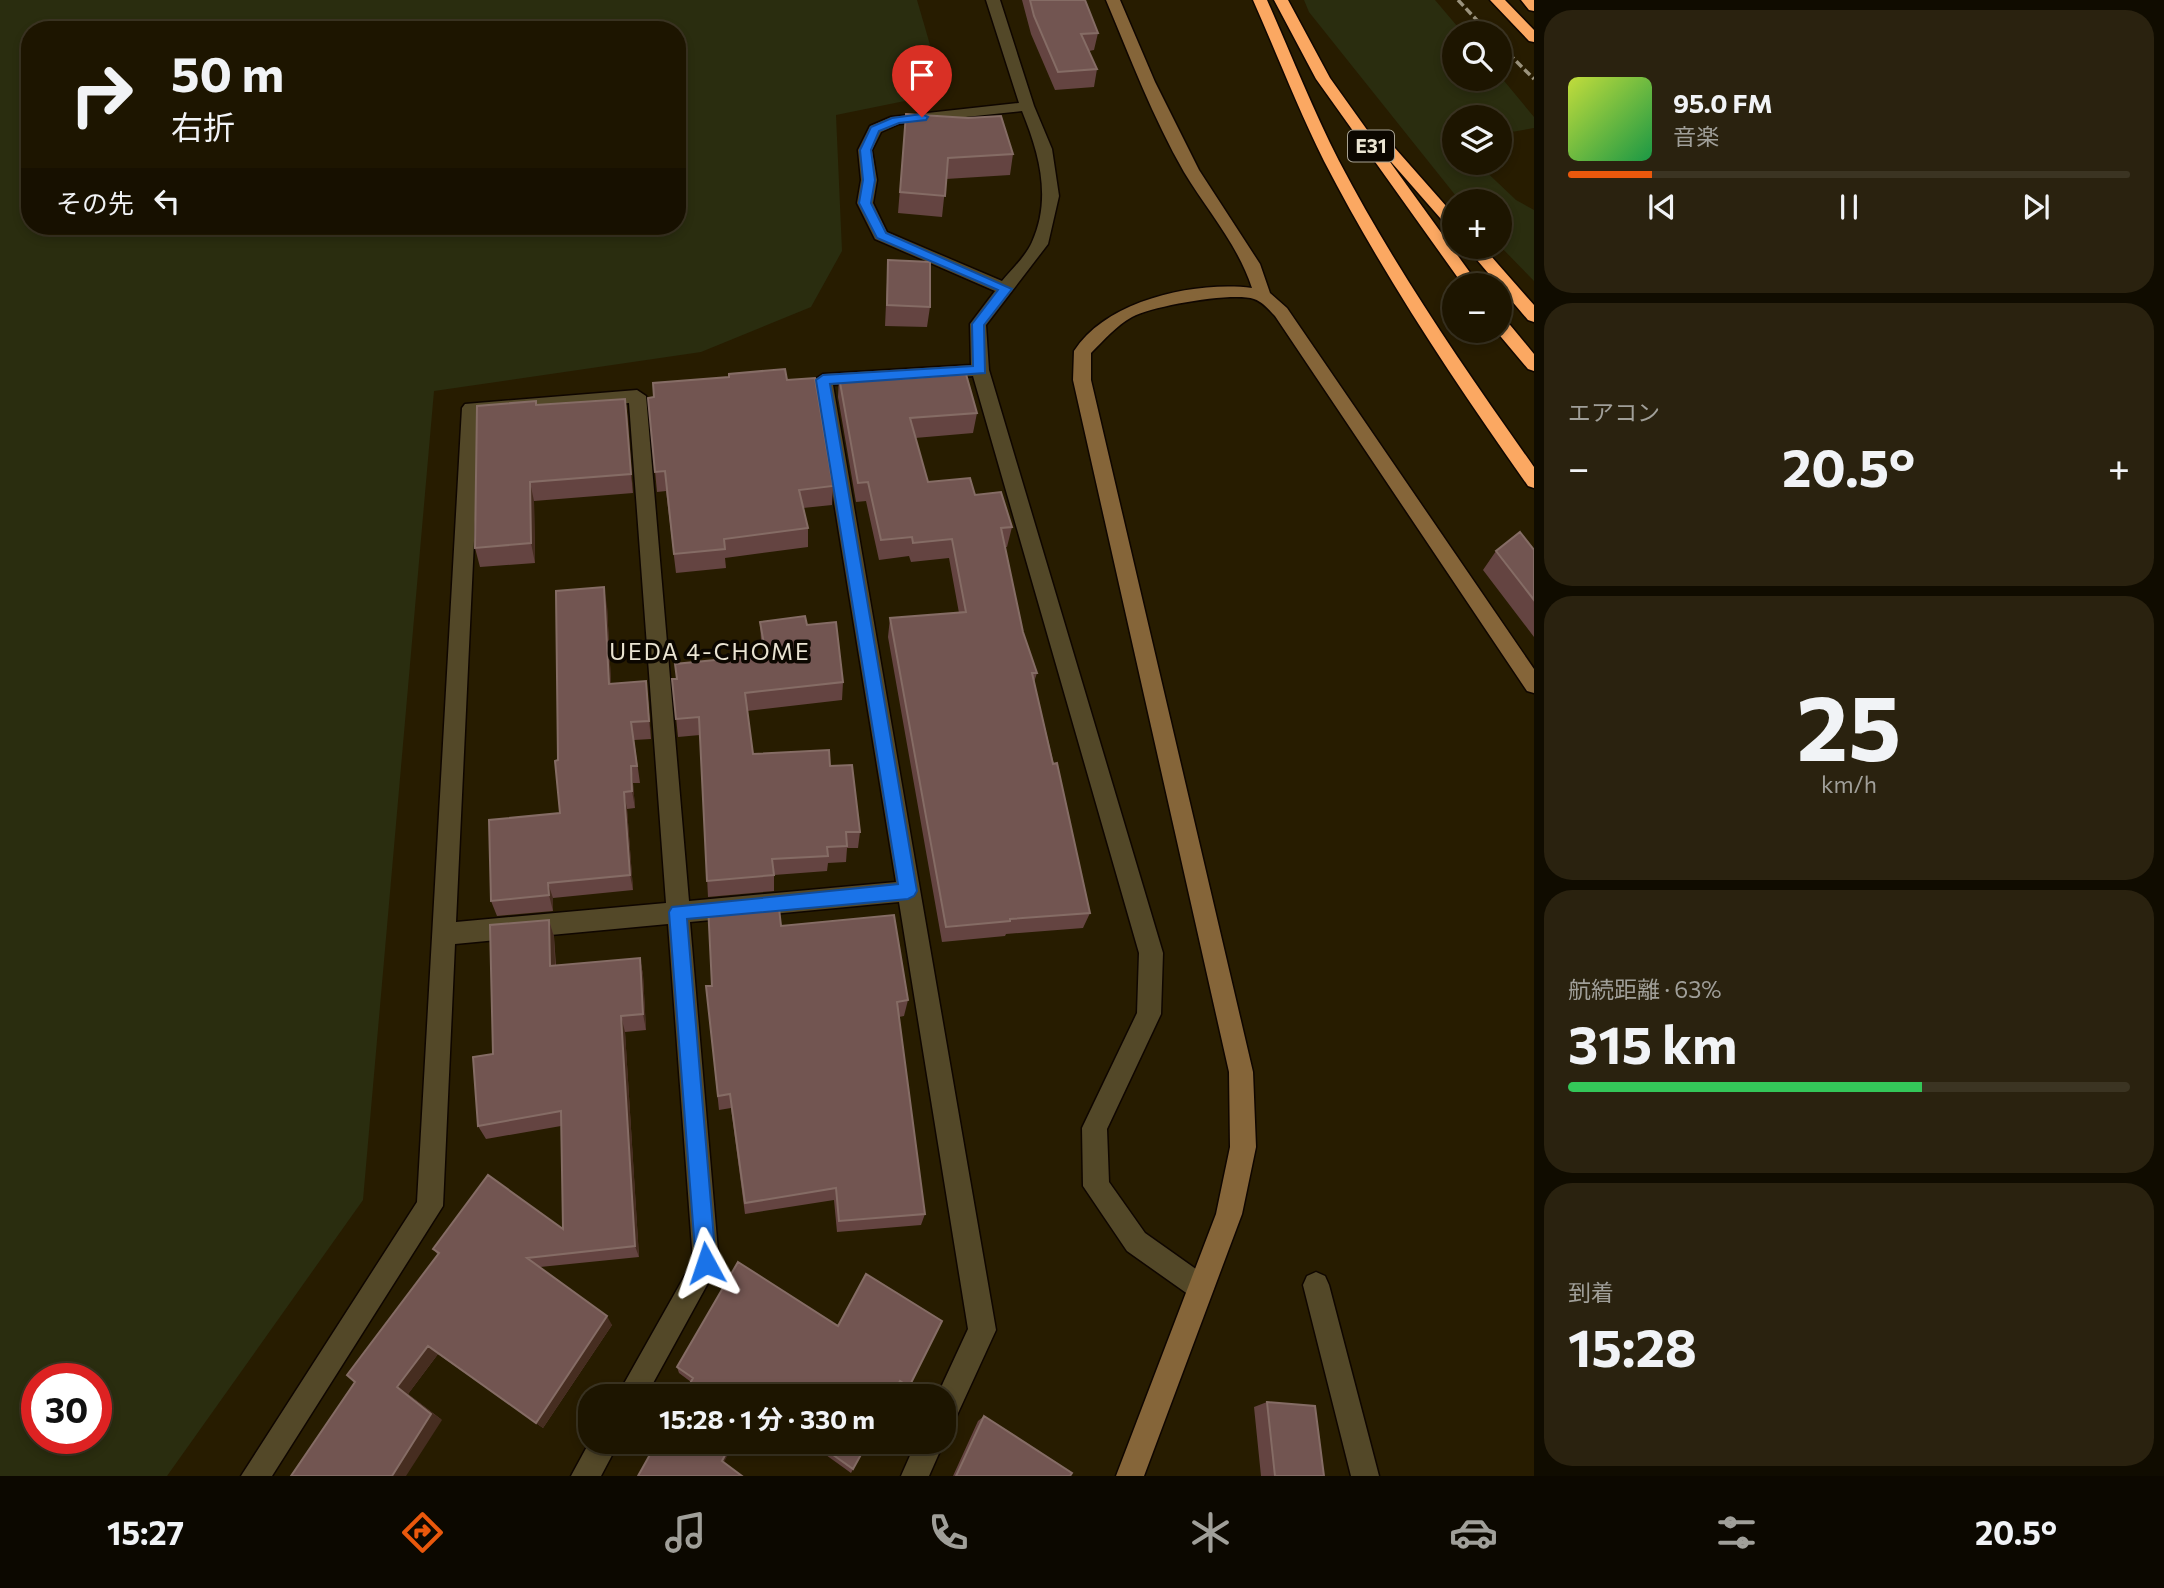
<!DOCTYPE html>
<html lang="ja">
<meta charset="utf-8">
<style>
:root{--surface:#1d1500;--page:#2a220f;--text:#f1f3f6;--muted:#a09f99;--line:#3b3422;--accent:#ea580c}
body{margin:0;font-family:Commissioner,"Noto Sans JP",sans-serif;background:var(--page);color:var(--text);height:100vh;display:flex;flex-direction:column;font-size:26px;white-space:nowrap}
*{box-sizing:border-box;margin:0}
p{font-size:23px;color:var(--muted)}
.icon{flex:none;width:38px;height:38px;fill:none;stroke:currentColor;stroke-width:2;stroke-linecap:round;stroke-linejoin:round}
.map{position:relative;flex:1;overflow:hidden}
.side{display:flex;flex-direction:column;gap:10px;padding:10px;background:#100c00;width:630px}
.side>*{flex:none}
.hud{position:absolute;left:21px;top:21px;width:665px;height:214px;border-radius:28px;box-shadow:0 4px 10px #0003,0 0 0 2px var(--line);background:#1d1500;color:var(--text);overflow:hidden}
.buttons{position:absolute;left:1442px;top:21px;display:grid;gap:14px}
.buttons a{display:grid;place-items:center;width:70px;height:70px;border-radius:50%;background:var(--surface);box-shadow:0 4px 10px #0003,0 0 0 2px var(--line);font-size:35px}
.speed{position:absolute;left:21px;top:1363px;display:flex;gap:14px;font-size:35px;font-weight:700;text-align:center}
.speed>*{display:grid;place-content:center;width:91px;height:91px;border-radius:50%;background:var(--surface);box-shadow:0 4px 10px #0003,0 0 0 2px var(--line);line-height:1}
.speed .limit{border:10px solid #d22;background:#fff;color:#111}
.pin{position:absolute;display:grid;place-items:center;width:60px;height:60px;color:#fff;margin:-72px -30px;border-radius:50% 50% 50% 0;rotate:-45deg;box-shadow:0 0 7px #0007}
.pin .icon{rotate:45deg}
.me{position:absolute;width:77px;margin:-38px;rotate:355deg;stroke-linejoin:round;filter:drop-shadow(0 0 5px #0008)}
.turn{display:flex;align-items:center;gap:24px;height:147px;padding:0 35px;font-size:32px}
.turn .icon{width:91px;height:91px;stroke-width:2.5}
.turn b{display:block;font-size:49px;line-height:60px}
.then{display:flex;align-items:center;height:66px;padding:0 35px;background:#0003;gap:14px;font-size:26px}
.big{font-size:52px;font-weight:700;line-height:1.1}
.side .tile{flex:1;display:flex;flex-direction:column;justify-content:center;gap:10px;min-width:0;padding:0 24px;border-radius:28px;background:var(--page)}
.side .dial{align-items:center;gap:0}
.dial b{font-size:91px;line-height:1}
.song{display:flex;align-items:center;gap:21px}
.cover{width:84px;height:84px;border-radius:10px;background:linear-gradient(135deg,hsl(70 70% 55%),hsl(140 70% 35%))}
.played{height:7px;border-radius:4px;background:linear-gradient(90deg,var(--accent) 15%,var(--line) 15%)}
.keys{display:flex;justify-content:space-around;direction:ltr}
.heat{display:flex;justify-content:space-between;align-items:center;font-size:38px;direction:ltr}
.charge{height:10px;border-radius:5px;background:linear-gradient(90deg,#34c759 63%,var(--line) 0)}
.trip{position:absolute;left:578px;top:1384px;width:378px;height:70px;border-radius:28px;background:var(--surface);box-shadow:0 4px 10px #0003,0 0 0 2px var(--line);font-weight:700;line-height:70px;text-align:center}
.tabs{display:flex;height:112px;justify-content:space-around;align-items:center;background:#0c0800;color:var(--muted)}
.tabs .icon{width:49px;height:49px}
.tabs .current{color:var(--accent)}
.tabs b{font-size:32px;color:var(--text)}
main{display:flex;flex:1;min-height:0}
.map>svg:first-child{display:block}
</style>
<main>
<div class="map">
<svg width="1534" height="1476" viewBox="0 0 1534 1476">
<rect width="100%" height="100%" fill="#271c00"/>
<path fill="#2a2d0f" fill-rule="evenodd" d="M0,0H917L944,93L836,115L842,251L811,307L701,352L434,391L363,1200L167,1476H0ZM30,30H677V226H30ZM37,1379H96V1438H37Z
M1304,0H1435L1463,33H1454V79H1500V76L1534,117V128L1500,134V117H1454V163H1477L1516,200L1534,210V281L1500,246V201H1460L1309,12Z"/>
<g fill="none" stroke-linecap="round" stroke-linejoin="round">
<g stroke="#0f0600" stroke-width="3">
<path id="street" d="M986,0H1000L1034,106L1052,149L1059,196L1048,244L986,325L989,370L1163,953L1161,1014L1107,1129L1109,1182L1145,1233L1210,1279L1214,1288L1210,1297L1201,1301L1192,1297L1127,1251L1083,1186L1082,1128L1137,1013L1139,953L973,376L833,385L996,1330L953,1424L943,1428V1396H937L968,1329L899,902L690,922L719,1263L646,1396H617L693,1261L668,924L455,944L443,1206L272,1476H241L417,1202L462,408L465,404L637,390L646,396L689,901L896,882L814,380L823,374L971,365L970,324L995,291L875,239L857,203L861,180L858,150L870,126L891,117L1019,103ZM1022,111C1039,153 1052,198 1032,242C1026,256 1012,269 1002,281L887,232L873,203L877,180L872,150L881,132L899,124ZM629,403L666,903L456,922L480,414Z
M1316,1272L1325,1276L1329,1285L1379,1476H1351L1303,1285L1307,1276Z
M943,1440L944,1442L929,1476H901L916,1442Z
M590,1441L619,1442L601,1476H571Z"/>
</g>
<g stroke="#0f0600" stroke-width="3">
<path id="secondary" d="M1106,0H1120L1155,82L1199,170L1260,264L1270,293L1287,308L1534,669V693L1527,691L1275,316C1269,310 1263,302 1254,299C1232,292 1153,306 1132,317C1116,326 1104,340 1091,353V380L1253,1072L1256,1147L1242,1214L1144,1476H1116L1216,1214L1230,1147L1229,1072L1073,380L1074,351C1107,300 1195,281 1252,288C1238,245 1207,210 1184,172C1153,118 1130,57 1106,0Z"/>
</g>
<g stroke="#0f0600" stroke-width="3">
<path id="highway" d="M1253,0H1267C1291,54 1312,108 1339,161C1395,268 1464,368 1534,467V488L1528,486C1454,381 1383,275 1324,161C1298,109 1277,54 1253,0Z
M1274,0H1288L1330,78L1375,141L1382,138L1387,139L1454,215V229L1448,227L1385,155L1479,285H1463L1316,79Z
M1490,0H1505L1534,30V42L1529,41Z
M1521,0H1534V11L1529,10Z
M1466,247H1483L1534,305V322L1528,320Z
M1500,318L1506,320L1534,354V371L1528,369L1496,331H1500Z"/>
</g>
<use href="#street" fill="#534828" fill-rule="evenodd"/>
<use href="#secondary" fill="#856539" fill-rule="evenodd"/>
<use href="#highway" fill="#fba862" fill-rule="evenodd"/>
<path stroke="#9b937d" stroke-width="3.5" stroke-dasharray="8 3.5" stroke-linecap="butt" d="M1458,0L1489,33
M1500,45L1534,79"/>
</g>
<path fill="#644441" d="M1022,0H1085L1098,33L1094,50L1089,51L1097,69L1094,87L1055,90L1031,34Z
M906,114L1013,154L1010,175L946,179L942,217L898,213Z
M888,260L930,307L927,327L885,326Z
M839,377L977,413L973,433L915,438L928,482L975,495L1012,527L1007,547H1005L1023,632L1037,673L1034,682L1090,913L1083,928L1006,934L1005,936L942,942L888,637L890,618L959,613L949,558L911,562L909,556L879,560L866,501L856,502L838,397Z
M787,380L833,486L832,505L803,508L808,528V547L725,558L726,568L676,573L666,491L657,492L648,398Z
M625,399L633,493L534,501L535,563L480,567L475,548L536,401L537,405Z
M1534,550V637L1483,570L1496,551Z
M607,606L611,684L648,699L651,739L634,740L640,783H633L635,808L627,809L633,890L553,898V911L497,916L491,901L560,813Z
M760,622L807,625L843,682L842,700L747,711L753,754L830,766L860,832L858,848H847L846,862L828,863L827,871L774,875V891L708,897L700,735L678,737L672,679L763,656L761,640Z
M549,920L554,937L556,966L640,958L643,975L646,1030L625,1032L639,1257L540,1267L612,1325L543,1428L438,1354L408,1394L442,1420L355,1382L438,1255L433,1249L563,1229L561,1126L486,1139L478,1126L493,1054Z
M781,926L908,1000L904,1016L899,1017L925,1214L921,1225L837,1232L834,1200L745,1214L731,1108L719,1110L706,986H712Z
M738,1262L909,1387L905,1393L897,1387L691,1382L679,1373L677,1367Z
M1267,1402L1324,1476H1261L1254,1407Z
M984,1416L1070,1476H953L978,1421Z
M808,1442H868L851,1473Z"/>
<path fill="#462d20" d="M625,399L628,419L633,493L631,474Z
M530,482L534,501L535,563L531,543Z
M604,587L607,606L612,702L609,684Z
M646,681L648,699L651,739L649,721Z
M631,766L633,783L635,808L632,791Z
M624,792L627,809L633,890L630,875Z
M548,883L553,898V911L549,895Z
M549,920L554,937L556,983L550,966Z
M640,958L643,975L646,1030L643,1014Z
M621,1016L625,1032L639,1257L635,1246Z
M607,1316L612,1325L543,1428L536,1423Z
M428,1346L438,1354L408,1394L442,1420L406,1476H392L397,1387Z
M732,1442H735L723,1464L722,1461Z"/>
<path fill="#725551" stroke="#856c65" stroke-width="2" d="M1030,0H1085L1098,33L1081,34L1097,69L1058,72L1034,16Z
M906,114L968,118L1001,116L1013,154L948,158L945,196L900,192Z
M888,260L930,262V307L887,305Z
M785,369L787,380L815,378L833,486L799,490L808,528L724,539L725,549L674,554L665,471L655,472L648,398L654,397L653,383L729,377V374Z
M899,373L900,379L966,374L977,413L910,418L928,482L970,478L975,495L1001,492L1012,527L1001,528L1023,632L1037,673H1032L1053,764L1057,763L1090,913L1010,919V921L946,927L890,618L966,612L952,539L913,543L912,537L881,540L868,482L858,483L839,377Z
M625,399L631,474L530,482L531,543L475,548L477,406L536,401V405Z
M1520,532L1534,550V600L1496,551Z
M604,587L609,684L646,681L649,721L631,722L637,766H631L632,791L624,792L630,875L548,883L549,895L491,901L489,820L560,813L555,761L558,760L556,591Z
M805,616L807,625L836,622L843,682L745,693L753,754L829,750L830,766L852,765L860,832H846L847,846L827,847L828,856L772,859L774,875L707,881L699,717L676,719L672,679H677L675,664L766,655L760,622Z
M778,899L781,926L894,915L908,1000L897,1002L925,1214L839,1221L836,1188L745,1203L730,1094L718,1096L706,986H712L708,905Z
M549,920L550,966L640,958L643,1014L621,1016L635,1246L527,1258L607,1316L536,1423L428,1346L397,1387L431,1414L392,1476H291L355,1382L347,1375L439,1253L433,1249L488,1175L563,1229L561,1111L478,1126L473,1057L493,1054L490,925Z
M738,1262L838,1326L866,1274L942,1321L909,1387L900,1381L892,1396H683L693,1378L677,1367Z
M1267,1402L1315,1406L1324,1476H1275Z
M984,1416L1072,1473L1070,1476H956Z
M657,1442H732L722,1461L742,1476H638Z
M815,1442H868L853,1469Z"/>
<path fill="#1a73e8" stroke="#114b97" stroke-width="2" d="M922,114L928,117L926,120L899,123L879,131L871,150L875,180L871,203L886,233L1012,289L984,325L985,373L830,384L917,891L914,896L908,899L687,919L716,1263L714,1270L706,1273L699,1270L696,1263L669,912L672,907L898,884L816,380L823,375L973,366L972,324L998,290L877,238L859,203L863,180L860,150L871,127L892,118Z"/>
<g text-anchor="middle" stroke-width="7" stroke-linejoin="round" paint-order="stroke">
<rect fill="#0c0700" stroke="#a7a293" stroke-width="2" x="1348" y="130.5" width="46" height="31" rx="5"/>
<g font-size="19" font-weight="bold" fill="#eae4d2">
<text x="1371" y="153">E31</text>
</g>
<g font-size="23" letter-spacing="2" fill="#eae4d2" stroke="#0c0700">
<text x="710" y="660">UEDA 4-CHOME</text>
</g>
</g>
</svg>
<div class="buttons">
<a><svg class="icon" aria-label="search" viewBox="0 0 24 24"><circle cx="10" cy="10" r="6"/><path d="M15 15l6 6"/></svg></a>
<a><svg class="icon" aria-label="layers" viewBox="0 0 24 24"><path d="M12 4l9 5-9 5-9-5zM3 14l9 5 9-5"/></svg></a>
<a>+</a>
<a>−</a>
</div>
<div class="speed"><div class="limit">30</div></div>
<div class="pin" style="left:922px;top:117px;background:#d93025"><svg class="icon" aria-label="arrive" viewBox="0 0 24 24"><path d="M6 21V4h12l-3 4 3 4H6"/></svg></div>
<svg class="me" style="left:706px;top:1263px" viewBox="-20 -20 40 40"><path d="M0-17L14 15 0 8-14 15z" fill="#1a73e8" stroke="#fff" stroke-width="4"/></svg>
<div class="trip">15:28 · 1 分 · 330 m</div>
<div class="hud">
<div class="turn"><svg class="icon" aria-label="right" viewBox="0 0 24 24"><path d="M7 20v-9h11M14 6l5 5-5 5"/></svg><div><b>50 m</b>右折</div></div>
<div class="then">その先<svg class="icon" aria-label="left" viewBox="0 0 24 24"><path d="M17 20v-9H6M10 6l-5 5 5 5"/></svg></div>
</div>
</div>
<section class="side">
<div class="tile">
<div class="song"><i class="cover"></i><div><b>95.0 FM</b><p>音楽</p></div></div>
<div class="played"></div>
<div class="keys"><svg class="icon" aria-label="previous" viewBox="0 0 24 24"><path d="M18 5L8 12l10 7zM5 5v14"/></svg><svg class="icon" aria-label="pause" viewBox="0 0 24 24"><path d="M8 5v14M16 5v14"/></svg><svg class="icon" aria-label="next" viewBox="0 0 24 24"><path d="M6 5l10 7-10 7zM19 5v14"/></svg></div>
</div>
<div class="tile"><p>エアコン</p>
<div class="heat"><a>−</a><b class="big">20.5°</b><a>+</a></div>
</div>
<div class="tile dial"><b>25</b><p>km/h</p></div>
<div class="tile"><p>航続距離 · 63%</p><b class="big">315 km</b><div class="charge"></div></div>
<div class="tile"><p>到着</p><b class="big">15:28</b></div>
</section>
</main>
<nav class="tabs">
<b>15:27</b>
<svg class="icon current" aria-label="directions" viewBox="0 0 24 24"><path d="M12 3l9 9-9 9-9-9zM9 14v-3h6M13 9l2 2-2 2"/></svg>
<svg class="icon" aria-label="music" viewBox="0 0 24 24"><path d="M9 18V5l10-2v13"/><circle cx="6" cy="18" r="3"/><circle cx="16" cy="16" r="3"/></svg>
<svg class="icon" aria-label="phone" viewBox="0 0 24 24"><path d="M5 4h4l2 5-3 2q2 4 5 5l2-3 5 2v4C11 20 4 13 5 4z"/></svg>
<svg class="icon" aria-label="climate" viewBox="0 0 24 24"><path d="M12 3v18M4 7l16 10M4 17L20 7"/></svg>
<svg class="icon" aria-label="car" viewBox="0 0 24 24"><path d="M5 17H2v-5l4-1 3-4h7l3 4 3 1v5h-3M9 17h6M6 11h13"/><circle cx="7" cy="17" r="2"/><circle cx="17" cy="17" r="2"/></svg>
<svg class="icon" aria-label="filters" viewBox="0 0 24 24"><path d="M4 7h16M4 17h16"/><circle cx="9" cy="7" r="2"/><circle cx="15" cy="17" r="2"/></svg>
<b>20.5°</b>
</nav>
